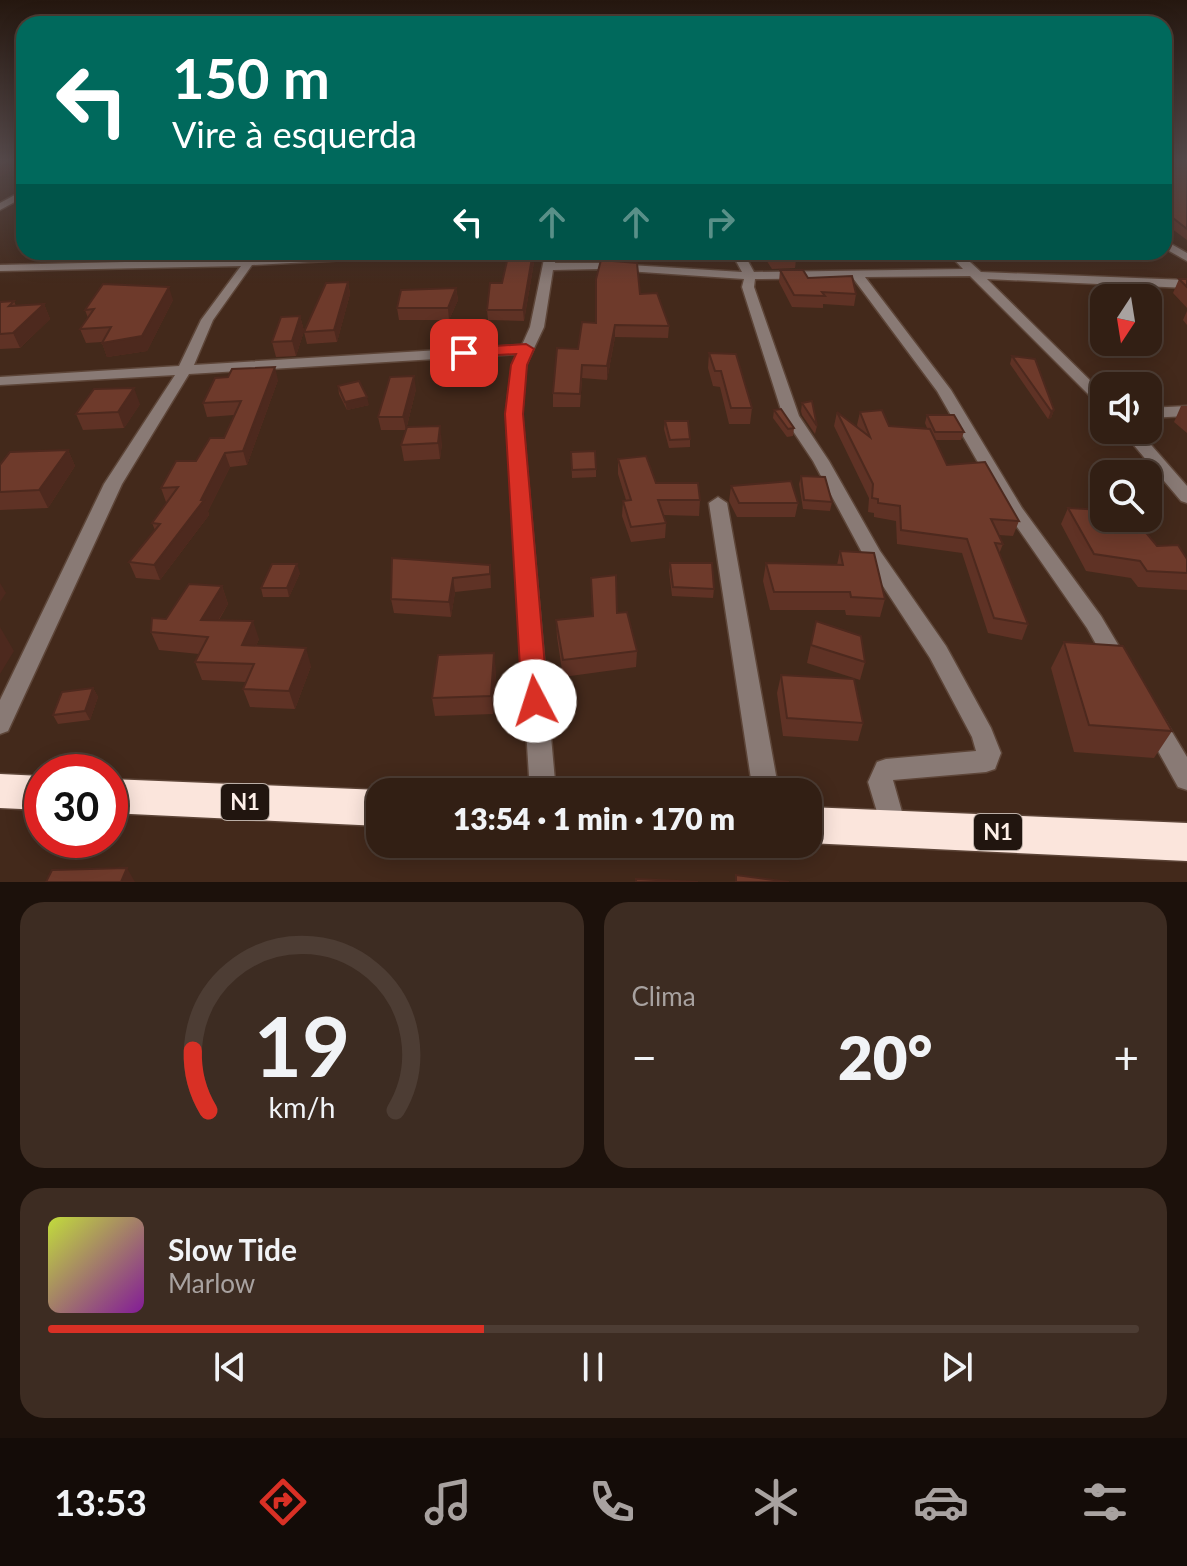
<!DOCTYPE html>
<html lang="pt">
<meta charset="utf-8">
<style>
:root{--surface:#321f14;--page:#3d2c22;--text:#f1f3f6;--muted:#a8a2a0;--line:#4d3d34;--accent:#d93025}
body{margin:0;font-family:Lato,sans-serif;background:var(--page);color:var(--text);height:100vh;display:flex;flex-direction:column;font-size:30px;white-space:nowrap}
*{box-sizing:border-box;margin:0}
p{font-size:26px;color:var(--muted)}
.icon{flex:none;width:44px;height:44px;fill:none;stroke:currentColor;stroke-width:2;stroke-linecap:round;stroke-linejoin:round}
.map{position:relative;height:882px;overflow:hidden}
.drawer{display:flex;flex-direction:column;gap:20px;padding:20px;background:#1c110b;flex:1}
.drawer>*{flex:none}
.guide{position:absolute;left:16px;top:16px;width:1156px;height:244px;border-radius:24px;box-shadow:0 4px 20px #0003,0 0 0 2px var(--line);background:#00695c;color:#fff;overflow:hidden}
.needle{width:52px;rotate:192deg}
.fabs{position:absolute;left:1090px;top:284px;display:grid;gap:16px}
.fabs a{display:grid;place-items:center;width:72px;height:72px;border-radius:16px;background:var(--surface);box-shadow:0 4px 20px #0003,0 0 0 2px var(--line);font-size:40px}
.speed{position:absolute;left:24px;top:754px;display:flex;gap:16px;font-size:40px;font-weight:700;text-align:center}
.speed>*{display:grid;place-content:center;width:104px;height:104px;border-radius:50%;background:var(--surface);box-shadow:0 4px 20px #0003,0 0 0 2px var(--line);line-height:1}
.speed .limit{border:12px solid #d22;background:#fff;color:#111}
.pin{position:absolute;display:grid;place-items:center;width:68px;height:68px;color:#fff;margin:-34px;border-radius:16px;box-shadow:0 4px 12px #0006}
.me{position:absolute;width:88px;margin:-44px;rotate:355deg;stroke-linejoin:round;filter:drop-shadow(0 0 6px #0008)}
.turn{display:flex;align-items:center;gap:28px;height:168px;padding:0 24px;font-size:36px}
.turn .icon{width:104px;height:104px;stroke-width:2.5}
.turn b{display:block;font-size:56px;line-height:68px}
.lanes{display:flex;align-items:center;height:76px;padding:0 24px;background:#0003;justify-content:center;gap:40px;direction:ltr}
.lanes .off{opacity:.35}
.big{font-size:60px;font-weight:800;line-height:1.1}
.drawer .widget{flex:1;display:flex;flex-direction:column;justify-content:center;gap:12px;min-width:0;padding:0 28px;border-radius:24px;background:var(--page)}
.drawer .dial{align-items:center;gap:0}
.dial svg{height:208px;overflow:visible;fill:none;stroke:var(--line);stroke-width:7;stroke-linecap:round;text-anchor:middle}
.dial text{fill:var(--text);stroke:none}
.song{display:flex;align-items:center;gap:24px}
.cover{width:96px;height:96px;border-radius:12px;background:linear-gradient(135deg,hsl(70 70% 55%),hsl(290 70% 35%))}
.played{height:8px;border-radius:4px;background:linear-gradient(90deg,var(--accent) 40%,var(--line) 40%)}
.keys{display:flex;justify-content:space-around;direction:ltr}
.heat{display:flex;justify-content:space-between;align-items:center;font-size:44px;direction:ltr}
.drawer .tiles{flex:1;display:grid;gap:20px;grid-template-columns:1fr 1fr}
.widget:last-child{grid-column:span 2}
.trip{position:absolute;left:366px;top:778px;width:456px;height:80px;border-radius:24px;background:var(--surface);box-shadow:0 4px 20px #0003,0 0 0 2px var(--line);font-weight:800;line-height:80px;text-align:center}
.tab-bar{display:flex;height:128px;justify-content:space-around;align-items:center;background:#140c08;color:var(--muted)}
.tab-bar .icon{width:56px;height:56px}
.tab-bar .on{color:var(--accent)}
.tab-bar b{font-size:36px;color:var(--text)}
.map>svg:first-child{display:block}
</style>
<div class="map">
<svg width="1187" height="882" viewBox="0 0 1187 882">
<rect width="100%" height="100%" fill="#43291b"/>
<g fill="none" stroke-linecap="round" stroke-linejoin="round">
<g stroke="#5d4538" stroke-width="3">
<path id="street" d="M24,190V197L0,210V203Z
M1164,240L1187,253V261L1164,248Z
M375,252H557L555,263H598L742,272L731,252H743L754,272L963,269L947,252H959L981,272L1187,280V288L987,279L1104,394V406L1099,405L970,276L865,277L951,390L1022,508L1101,616L1129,663L1126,669L1118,672L1110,669L1087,628L1006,511L937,391L853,278L755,279L754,287L799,416L829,461L880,551L946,646L991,728L1001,753L995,769L986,772L893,780L906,826L902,835L893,838L884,835L868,782L877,762L886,759L976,751L972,737L930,658L866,560L813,461L783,416L742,287L744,279L598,269L553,270L544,327L526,365L522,414L556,792H530L506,414L512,365L518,354L189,374L122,484L8,731L0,734V700L104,484L175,375L0,385V377L179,366L201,320L241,266L0,271V265L249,259ZM420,256L544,259L530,327L522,345L194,365L213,320L252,265Z
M1187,406V416L1148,418V408Z
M1121,430H1138L1187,486V503L1181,501Z
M718,497L727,503L779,792H753L709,503Z
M1155,714L1163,717L1187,757V790L1178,787L1143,724L1147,717Z"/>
</g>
<g stroke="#5d4538" stroke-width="3">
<path id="highway" d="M0,774L42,776V810L0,808Z
M110,779L380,790L385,792H380V826L110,813Z
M808,807L1187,823V861L808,843Z"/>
</g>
<use href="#street" fill="#897a75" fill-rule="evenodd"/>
<use href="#highway" fill="#fbe5dc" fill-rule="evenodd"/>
</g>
<path fill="#5f3225" d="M1164,161H1187V240L1164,223Z
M603,252H633V262L604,260Z
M761,252H793L796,260L795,268L772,269Z
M534,262L524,321L488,320L487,310Z
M780,270L808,278L856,294L854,306L823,304V308L792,307L779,282Z
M1179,279H1187V308L1173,293Z
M348,282L350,294L337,342L307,344L304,332Z
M456,288L458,300L449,320H399L397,308Z
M640,294L669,326L668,338L615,337L607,380L582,378L580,407H553V393L578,349L596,323Z
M173,300L147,351L107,357L102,343V342L86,343L80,329L88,318L85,310Z
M14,301L16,306L44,304L50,319L20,348L0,349V302Z
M1187,311V325L1183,320Z
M300,316L304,331L296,356L276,357L272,342Z
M709,353L752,408L750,424H729L720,387L713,386L708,368Z
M1012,356L1054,410L1051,418L1048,419L1010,364Z
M278,380L247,465L230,467L208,511L209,515L160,580L136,578L129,562L155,530L152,523L168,502H166L161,488L224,438L234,415L207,417L203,403Z
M338,386L369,405L347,410L339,394Z
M416,389L406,430H381L378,417Z
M802,403L817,426L815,434L802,415L801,411Z
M140,404L124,428L83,430L76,414Z
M1181,406H1187V433L1174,422Z
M774,410L794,428L793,436L787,437L773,418Z
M837,412L858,428L857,425L860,412L889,426L927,428L925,423L927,415L964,432L961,440H935L947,465L1019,521L1013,536L999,535L1003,544L999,554L1028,624L1022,640L988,633L962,553L897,544L896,521L874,517V513L868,512L869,498L834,426Z
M665,421L690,439V447L669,448L664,429Z
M442,443L440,459L404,461L401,445Z
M68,450L75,466L48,508L0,510V465Z
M571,452L596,469V477L572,478Z
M618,459L656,483L700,500L699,516L663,515L666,523L665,538L631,542L622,516L623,501L626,500L618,474Z
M801,476L832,502L830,511L803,509L799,484Z
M731,486L798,503L795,517H737L729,501Z
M1068,508L1157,546L1187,573V590L1138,587L1131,578L1086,571L1061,524Z
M840,551L885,599L880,617L846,615L845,610H770L763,581L766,563L837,565Z
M670,563L714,589L713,598L672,596L669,571Z
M490,565L491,588L455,592L451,617L394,613L391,599Z
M300,573L289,597H263L261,588Z
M591,578L617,613L637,651L636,667L563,677L557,637L556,620L592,616Z
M222,586L228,604L219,620L259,639L256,646L311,666L295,709L250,707L243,689L246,682L202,680L195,662L199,654L159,650L151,632L166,619Z
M816,621L865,662L860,680L807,663Z
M1064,642L1172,731L1154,758L1074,752L1051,668Z
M496,671L493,714L435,716L432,698Z
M781,675L863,723L858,741L783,736L777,693Z
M93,688L98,697L90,720L58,724L53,715Z"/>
<path fill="#4d291e" d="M10,161H24V164L0,177V167Z
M533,252L534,262L524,321L523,310Z
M348,282L350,294L337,342L334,330Z
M169,287L173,300L147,351L107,357L102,343Z
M456,288L458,300L449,320L448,308Z
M44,304L50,319L20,348L13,333Z
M300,316L304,331L296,356L292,341Z
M615,325V337L607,380V366Z
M275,367L278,380L247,465L243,451Z
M414,376L416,389L406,430L403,417Z
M134,388L140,404L124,428L118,412Z
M367,397L369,405L347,410L345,402Z
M1054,410L1051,418L1048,419L1051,411Z
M440,426L442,443L440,459L438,443Z
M68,450L75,466L48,508L39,490Z
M225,453L230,467L208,511L209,515L160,580L154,565L201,500Z
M297,564L300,573L289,597L287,588Z
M453,578L455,592L451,617L449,602Z
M0,583L6,593L0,602Z
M222,586L228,604L208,637L201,620Z
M253,621L259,639L248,664L242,645Z
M0,627L14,651L0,674Z
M306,648L311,666L295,709L289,691Z
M494,653L496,671L493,714L491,696Z
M93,688L98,697L90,720L85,711Z
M127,868L135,882H121Z"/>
<path fill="#6e3a2b" stroke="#4d291e" stroke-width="2" d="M0,161H10L0,167Z
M1164,161H1187V229L1164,211Z
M509,252H533L523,310H487L490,283H502Z
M767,252H793L796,260H773Z
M601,260L637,263L640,294L657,293L669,326L615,325L607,366L582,365L580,394L553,393L557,348L578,349L582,322L596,323V279Z
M780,270H803L808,278L852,276L856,294L822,292L825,296L794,295Z
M1179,279H1187V287Z
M348,282L334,330L304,332L326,283Z
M103,284L169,287L142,336L102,343L111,327L80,329L94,309L85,310Z
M456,288L448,308H397L401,290Z
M14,301L9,306L44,304L13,333L0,334V302Z
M300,316L292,341L272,342L281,317Z
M709,353L736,354L752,408H731L721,371H715Z
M1012,356L1035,359L1054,410L1051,411Z
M275,367L243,451L225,453L201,500H204L154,565L129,562L160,524L152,523L178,487L161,488L176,461H196L210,438H224L241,401L203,403L215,378L228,377L232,369Z
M414,376L403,417H378L390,377Z
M359,381L367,397L345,402L338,386Z
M134,388L118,412L76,414L94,389Z
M812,401L817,426L802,403Z
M781,409L794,428L788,429L774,410Z
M882,410L889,426L930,429L947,465L985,462L1019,521L991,519L1003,544L995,543L1028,624L994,618L967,539L901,530L900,506L878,503V499L872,498L873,484L837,412L870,437L860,412Z
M927,415H954L964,432H935Z
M665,421H688L690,439L670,440Z
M440,426L438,443L401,445L407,427Z
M68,450L39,490L0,492V465L10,452Z
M595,451L596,469L572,470L571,452Z
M646,456L656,483H698L700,500H658L666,523L631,527L623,501L631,500L618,459Z
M801,476L825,477L832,502L804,500Z
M791,481L798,503H739L731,486Z
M1068,508L1104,510V518H1134L1157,546L1178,545L1187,559V573L1147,571L1140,561L1094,554Z
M840,551L874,553L885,599L851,597L850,592H774L766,563L843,565Z
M392,558L490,565V574L453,578L449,602L391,599Z
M670,563H712L714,589L673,587Z
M272,564H297L287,588H261Z
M616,575L617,613L627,612L637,651L563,660L556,620L593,616L591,578Z
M189,584L222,586L201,620L253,621L242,645L306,648L289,691L243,689L254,664L195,662L208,637L151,632L152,618L166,619Z
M816,621L861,636L865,662L811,645Z
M1064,642L1123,646L1172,731L1089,725Z
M494,653L491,696L432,698L438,655Z
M781,675L854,679L863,723L787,718Z
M93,688L85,711L53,715L62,692Z
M127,868L121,882H46L52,870Z
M736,875L789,882H736Z
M636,879L698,882H636Z"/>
<linearGradient id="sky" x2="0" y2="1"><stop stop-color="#25170f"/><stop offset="0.56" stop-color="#55494a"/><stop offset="1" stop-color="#55494a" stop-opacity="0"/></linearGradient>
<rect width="1187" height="285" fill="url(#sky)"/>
<path fill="#d93025" stroke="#8d1f18" stroke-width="2" d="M526,344L534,349L527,365L523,414L548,701L544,708L535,712L526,708L522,701L505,414L511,365L516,354L464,357L456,353L464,348Z"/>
<g text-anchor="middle" stroke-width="8" stroke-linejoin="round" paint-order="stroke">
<g fill="#21150f" stroke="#bbaea6" stroke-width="2">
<rect x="221" y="784" width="48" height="36" rx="6"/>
<rect x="974" y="814" width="48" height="36" rx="6"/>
</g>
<g font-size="22" font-weight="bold" fill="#fdefe7">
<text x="245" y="810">N1</text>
<text x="998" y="840">N1</text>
</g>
</g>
</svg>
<div class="fabs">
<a><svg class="needle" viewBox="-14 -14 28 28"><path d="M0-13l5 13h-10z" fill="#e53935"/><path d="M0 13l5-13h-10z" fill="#a8a2a0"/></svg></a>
<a><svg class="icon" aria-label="sound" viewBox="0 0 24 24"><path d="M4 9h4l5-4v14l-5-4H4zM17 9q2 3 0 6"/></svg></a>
<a><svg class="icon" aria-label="search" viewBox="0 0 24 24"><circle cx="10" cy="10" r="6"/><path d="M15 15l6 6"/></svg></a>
</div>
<div class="speed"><div class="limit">30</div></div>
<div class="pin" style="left:464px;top:353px;background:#d93025"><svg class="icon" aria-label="arrive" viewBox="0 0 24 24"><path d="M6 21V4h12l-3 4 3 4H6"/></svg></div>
<svg class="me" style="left:535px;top:701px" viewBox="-20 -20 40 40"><circle r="19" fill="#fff"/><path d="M0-13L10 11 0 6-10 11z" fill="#d93025"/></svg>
<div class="trip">13:54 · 1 min · 170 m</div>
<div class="guide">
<div class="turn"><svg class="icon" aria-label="left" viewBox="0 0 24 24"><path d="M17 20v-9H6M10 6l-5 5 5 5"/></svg><div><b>150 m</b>Vire à esquerda</div></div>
<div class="lanes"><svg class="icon" aria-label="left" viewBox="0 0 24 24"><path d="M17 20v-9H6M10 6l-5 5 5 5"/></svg><svg class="icon off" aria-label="ahead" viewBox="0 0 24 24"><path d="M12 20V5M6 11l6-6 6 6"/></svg><svg class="icon off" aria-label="ahead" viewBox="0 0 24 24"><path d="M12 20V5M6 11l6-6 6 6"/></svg><svg class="icon off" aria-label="right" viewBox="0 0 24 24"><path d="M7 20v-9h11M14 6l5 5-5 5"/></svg></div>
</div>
</div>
<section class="drawer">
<div class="tiles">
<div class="widget dial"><svg viewBox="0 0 100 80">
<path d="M14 69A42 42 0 1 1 86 69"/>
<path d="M14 69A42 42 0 0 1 8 46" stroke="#d93025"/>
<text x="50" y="56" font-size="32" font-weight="700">19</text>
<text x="50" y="72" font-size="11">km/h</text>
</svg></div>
<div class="widget"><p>Clima</p>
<div class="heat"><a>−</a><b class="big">20°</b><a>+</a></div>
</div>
<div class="widget">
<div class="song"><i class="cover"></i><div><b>Slow Tide</b><p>Marlow</p></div></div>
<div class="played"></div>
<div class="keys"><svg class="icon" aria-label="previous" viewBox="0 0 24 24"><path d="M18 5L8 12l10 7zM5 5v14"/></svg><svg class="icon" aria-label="pause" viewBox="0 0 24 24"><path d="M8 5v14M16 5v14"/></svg><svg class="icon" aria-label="next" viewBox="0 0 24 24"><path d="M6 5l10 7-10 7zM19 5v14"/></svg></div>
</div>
</div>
</section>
<nav class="tab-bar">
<b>13:53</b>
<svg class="icon on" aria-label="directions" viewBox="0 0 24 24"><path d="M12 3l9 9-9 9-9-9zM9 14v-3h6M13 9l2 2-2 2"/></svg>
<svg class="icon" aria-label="music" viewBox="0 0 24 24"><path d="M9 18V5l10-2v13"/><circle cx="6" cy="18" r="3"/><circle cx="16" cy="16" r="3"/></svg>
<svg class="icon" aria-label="phone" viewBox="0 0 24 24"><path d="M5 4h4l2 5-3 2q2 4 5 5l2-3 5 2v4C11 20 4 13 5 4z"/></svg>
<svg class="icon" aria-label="climate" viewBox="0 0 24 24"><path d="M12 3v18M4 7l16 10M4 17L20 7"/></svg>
<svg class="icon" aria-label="car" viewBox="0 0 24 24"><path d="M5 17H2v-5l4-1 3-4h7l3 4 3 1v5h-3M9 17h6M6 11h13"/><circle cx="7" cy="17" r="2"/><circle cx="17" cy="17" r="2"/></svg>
<svg class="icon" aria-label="filters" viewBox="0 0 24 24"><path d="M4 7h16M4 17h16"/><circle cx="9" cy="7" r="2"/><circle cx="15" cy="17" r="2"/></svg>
</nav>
